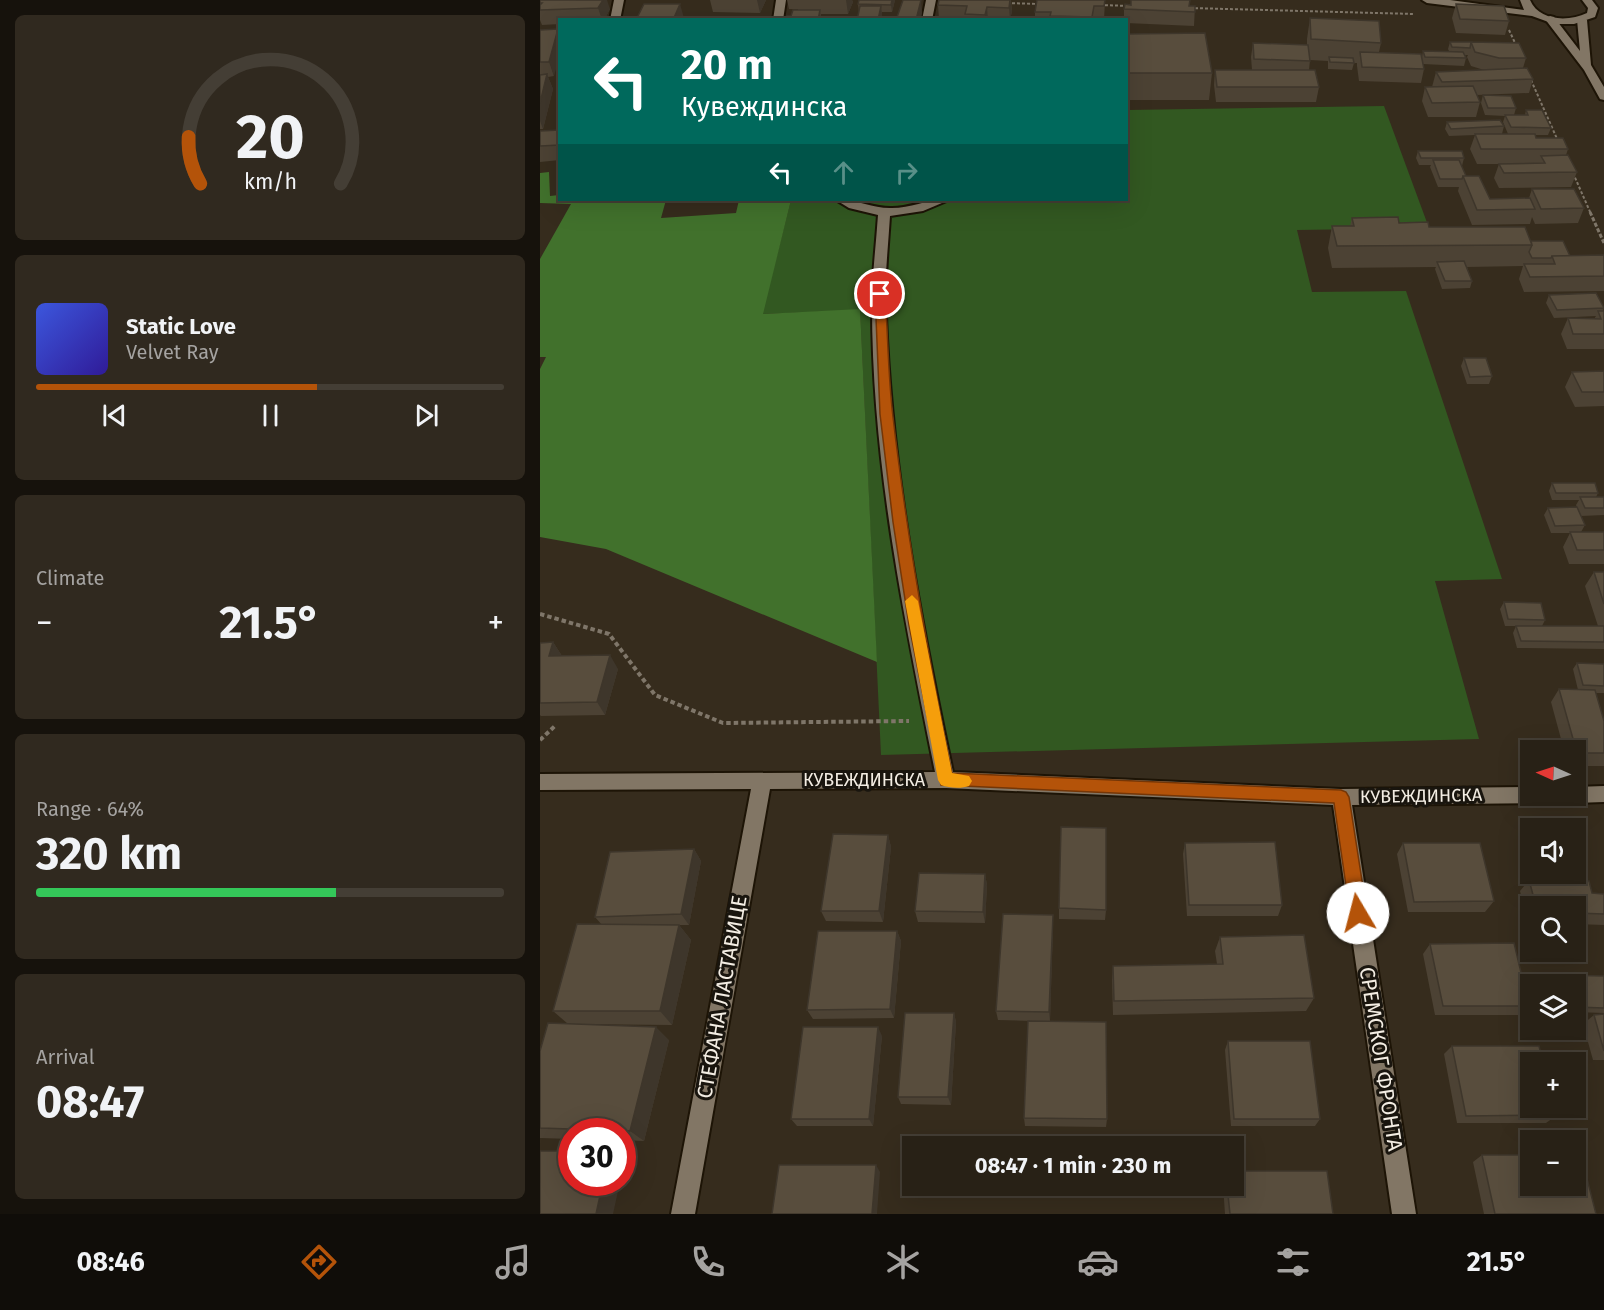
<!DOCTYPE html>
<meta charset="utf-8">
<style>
:root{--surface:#282116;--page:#30291f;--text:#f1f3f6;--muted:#a5a3a1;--line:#443e35;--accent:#b45309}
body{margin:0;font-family:"Fira Sans",sans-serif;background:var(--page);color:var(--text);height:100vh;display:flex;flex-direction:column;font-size:22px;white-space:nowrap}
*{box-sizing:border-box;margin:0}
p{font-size:20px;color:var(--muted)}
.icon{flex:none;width:33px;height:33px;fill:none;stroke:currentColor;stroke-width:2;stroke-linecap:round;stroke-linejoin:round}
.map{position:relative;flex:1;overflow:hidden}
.side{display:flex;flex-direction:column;gap:15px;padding:15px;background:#16120c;width:540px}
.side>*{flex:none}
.guide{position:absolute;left:18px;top:18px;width:570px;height:183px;border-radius:0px;box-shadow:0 6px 24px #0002,0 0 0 2px var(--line);background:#00695c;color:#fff;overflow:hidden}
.needle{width:39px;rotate:273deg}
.buttons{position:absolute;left:980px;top:740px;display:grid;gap:12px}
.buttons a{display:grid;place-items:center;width:66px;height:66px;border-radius:0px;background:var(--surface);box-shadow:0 6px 24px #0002,0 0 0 2px var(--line);font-size:30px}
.speed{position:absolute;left:18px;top:1118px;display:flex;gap:12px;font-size:30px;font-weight:700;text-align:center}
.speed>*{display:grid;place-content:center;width:78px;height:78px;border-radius:50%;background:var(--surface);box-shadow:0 6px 24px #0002,0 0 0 2px var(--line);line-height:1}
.speed .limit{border:9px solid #d22;background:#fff;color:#111}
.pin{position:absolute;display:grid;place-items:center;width:51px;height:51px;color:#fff;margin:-26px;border:3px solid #fff;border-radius:50%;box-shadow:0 2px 6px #0007}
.me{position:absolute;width:66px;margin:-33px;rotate:352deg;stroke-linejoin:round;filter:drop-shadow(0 0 4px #0008)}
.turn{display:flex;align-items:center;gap:21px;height:126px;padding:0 24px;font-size:27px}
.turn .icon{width:78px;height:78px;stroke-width:2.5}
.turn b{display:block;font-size:42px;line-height:51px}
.lanes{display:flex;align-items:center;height:57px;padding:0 24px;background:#0003;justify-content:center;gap:30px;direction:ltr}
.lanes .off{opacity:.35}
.big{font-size:45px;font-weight:700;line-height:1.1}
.side .tile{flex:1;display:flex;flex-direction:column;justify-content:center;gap:9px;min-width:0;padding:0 21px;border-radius:9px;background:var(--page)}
.side .dial{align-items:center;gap:0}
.dial svg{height:156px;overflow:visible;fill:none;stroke:var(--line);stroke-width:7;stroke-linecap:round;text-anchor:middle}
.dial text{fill:var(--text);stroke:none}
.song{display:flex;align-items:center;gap:18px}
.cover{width:72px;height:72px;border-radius:9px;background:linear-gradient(135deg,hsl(230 70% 55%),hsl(250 70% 35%))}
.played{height:6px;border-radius:3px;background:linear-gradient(90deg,var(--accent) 60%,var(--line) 60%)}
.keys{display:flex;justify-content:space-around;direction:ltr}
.heat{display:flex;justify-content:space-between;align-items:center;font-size:33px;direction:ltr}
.charge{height:9px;border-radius:4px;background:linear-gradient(90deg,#34c759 64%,var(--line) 0)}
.trip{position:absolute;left:362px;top:1136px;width:342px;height:60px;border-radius:0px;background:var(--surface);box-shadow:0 6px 24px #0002,0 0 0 2px var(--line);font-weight:700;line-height:60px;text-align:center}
.dock{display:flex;height:96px;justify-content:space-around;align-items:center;background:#100d09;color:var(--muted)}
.dock .icon{width:42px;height:42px}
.dock .on{color:var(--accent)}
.dock b{font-size:27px;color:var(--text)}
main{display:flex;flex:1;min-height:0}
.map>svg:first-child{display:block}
</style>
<main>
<section class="side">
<div class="tile dial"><svg viewBox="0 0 100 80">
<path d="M14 69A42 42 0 1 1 86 69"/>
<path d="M14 69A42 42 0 0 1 8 45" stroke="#b45309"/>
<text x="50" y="56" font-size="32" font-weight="700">20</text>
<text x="50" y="72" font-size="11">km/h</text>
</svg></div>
<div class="tile">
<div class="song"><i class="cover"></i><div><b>Static Love</b><p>Velvet Ray</p></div></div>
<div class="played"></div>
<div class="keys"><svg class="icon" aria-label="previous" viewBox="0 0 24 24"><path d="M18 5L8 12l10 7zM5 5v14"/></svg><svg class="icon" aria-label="pause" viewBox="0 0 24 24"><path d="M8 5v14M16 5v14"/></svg><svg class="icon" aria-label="next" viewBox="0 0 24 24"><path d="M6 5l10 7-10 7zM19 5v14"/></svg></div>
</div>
<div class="tile"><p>Climate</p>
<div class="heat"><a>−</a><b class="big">21.5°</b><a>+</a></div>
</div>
<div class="tile"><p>Range · 64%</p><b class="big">320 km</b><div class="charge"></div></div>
<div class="tile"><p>Arrival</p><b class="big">08:47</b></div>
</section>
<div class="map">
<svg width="1064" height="1214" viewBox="0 0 1064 1214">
<rect width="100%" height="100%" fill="#362c1d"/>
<path fill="#325821" d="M844,106L889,228L757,230L772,292L866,291L962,579L895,581L939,739L341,755L320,310L222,314L251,200H586L587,110Z"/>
<path fill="#41712c" d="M9,172L10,196L19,195L20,200H126L121,218L196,213L199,200H251L223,314L320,309L337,662L66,549L0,537V369L6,357H0V259L31,204L0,203V173Z"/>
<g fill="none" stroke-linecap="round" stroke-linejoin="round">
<g stroke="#1d1406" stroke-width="4">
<path id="service" d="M74,0H84L80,20H70Z
M236,0H246L243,20H233Z"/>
</g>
<g stroke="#1d1406" stroke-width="4">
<path id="minor" d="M386,0H396L392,20H382Z
M1010,16L1014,17L1040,51L1037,20L1042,17L1047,20L1051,65L1064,87V100L1060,99L1044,70L1005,19Z
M296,200C315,198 333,209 352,208C372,208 390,198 409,200L383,211L350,216C348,249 344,282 346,316C352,470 381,622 413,772L801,789L990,787V795H1016L1014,801L1007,803L812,805L876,1214H852L793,805L406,788L230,789L155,1214H131L211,789L0,790V774L395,772C364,619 332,462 332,306C332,276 336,245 338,215L309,208Z
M1064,786V802L1035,803L1028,801L1026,795H1035V787Z"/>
</g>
<g stroke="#1d1406" stroke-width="4">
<path id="tertiary" d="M882,0H910L984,10L980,0H990C999,21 1028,22 1047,13L1048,8L1042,0H1052L1058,8L1055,17L1034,24H1014L992,16L887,3Z"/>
</g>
<path stroke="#7f7669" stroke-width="2" stroke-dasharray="3 2" stroke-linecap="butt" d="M467,3L499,4
M560,5L589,6
M650,8L874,14
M969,30L976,45
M991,80L1018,141
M1033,173L1051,214"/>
<path stroke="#7f7669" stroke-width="3" stroke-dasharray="4 2" stroke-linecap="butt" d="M1050,212L1064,243"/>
<path stroke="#7f7669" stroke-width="4" stroke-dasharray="4.5 3" stroke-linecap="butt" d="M0,614L69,634L115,695L183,723L369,721
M0,740L16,725"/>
<use href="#service" fill="#827665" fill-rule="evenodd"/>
<use href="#minor" fill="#827665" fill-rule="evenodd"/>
<use href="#tertiary" fill="#827665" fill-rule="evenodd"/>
</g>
<path fill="#4c4234" d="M0,0L70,9L64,20H20V24L2,25L0,20Z
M170,0H226L220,13L173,12Z
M247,0H312L313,2L308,14H281V20H246L258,10V9H249Z
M355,0L352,12H342L341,20H317L319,12L318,4Z
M471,0L472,11L470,20L399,19L398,5Z
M565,0L564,20H495V12Z
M916,4L969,21L965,35L916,33L912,18Z
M655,6L654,26L586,23V20H584V9Z
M770,18L841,43L839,52L882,57L883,51H909L908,49L910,42L979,43L986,58L983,68L993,79L989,93L937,95L940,102L936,117H888L882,101L885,87H892L896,72L944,70L931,66L927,57L928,55H925L926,58L924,66L883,64L884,69L881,83L819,81L817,66V63H814L812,70L788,69V61L770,60L769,70L779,87L776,102H676L674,85L675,70H712L711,57L713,43L767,45V39Z
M0,30L14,76L8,77L13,89L3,129H0Z
M586,34L672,73L669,100H586Z
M943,95L976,108L974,115H985L986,110L1011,128L1008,135H995L996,138L1028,149L1026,155L1037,172L1031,187L959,188L954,178L959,164H937L930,149L935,135L909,136L905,129L907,122L964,126L962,134H968L963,122L965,116L945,115L941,103Z
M20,130V160L0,162V131Z
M878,151L924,158L922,166L926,176L950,199L989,198L992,189L1044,208L1038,223L995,224L992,217L990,224L932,225L918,191L919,187H898L890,167L891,165H879L876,158Z
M812,218L859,223L991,241L1030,256L1064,255V291L984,292L979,279L983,266L927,267L932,281L930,288L902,289L895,269L896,267L792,268L788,248L792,226H810Z
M1009,295L1064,307L1063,311H1064V349H1027L1021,334L1028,318L1054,319L1056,316L1014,318L1006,303Z
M924,358L952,376L949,384H927L921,366Z
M1064,371V406L1035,407L1025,387L1032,372Z
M1012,483L1058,493L1056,497H1064V515L1041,516L1045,525L1041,532H1064V564H1029L1023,547L1030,533H1011L1004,515L1008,508L1038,509L1036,505L1039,500H1012L1009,491Z
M1054,572H1064V649L977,648L973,633L976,626H965L960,609L964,602L1005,620L1002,626H1058L1045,586Z
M13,642L22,656L78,669L65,715L1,716L0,715V643Z
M1037,663L1064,664V693H1055L1064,721V766H1035V750H1024L1011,702L1019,689L1038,690L1033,669Z
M348,835L351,847L343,922L286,921L281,911Z
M645,843L742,905L738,916H647L643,854Z
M863,843L954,901L945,912H868L857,854Z
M154,849L161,861L149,925H139L151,940L132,1025L28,1024L13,1011L62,925L55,917Z
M445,874L447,885L445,923L378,922L375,911Z
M989,880L1052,893L1064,894V925L1035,924V906H990V923H988L980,891Z
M519,908L566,910L565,920L519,919Z
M513,926L510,1021L567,1119L566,1127L485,1126L484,1118L493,1021L458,1020L456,1011Z
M357,931L361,941L354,1018L273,1019L267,1010Z
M680,937L774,998L766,1011L573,1015L572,980L573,966L677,964L675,951Z
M890,944L989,1006L979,1015H895L883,954Z
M1016,975L1064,976V1013L1035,1012V984H1012L1011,980Z
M414,1013L416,1022L411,1105L361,1104L358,1097Z
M1064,1014V1060H1053L1043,1024L1054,1015Z
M342,1036L333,1126H257L251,1119Z
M129,1040L104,1141L82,1140V1131H32V1139L0,1138V1051Z
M688,1041L780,1119L775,1126H691L685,1050Z
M912,1046L1017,1115L1006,1123H917L904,1054Z
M942,1155L1056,1214H944L933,1162Z
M683,1185H693L793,1214H685Z"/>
<path fill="#3e362b" d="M62,0H67L70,9L64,20H62L58,8Z
M217,0H226L220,13Z
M306,0H312L313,2L308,14Z
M352,0H355L352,12L351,5Z
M381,0L382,13L381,20H376Z
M470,0L472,11L470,20L469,8Z
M140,4L144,18L143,20H133Z
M341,6L342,14L341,20H338Z
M447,7L448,20H446L445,15Z
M280,10L281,20H278Z
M18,29L20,33V56L14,76L9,62Z
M7,74L13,89L3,129L0,121V103Z
M13,642L22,656H9Z
M70,655L78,669L65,715L57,702Z
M348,835L351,847L343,922L339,911Z
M154,849L161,861L149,925L141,914Z
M445,874L447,885L445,923L443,912Z
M513,915V926L510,1021L509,1012Z
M139,925L151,940L132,1025L120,1011Z
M357,931L361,941L354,1018L350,1009Z
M414,1013L416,1022L411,1105L408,1097Z
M116,1027L129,1040L104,1141L90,1131Z
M338,1027L342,1036L333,1126L329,1119Z
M336,1165L340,1172L337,1214H332Z
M63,1182H80L73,1214H56Z"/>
<path fill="#584d3d" stroke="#3e362b" stroke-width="1.5" d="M0,0H63L58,8L0,10V5L2,3H0Z
M319,0H352L351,5L318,4Z
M363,0H381L376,20H356Z
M399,0H470L469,8L447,7L445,15L425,14L427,6L398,5Z
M497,0H565L564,6H554L552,17L510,16L511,12H495Z
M591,0H650L649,6H655V12L584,9L585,4L591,5Z
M104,4H140L133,20H96Z
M916,4L964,6L969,21L920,19Z
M320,6H341L338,20H317Z
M253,10H280L278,20H246L247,16H251Z
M183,17V20H160L161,18Z
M770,18L839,21L841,43L771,39Z
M18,29L9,62H0V30Z
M665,33L672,73H586V34Z
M910,42H933H931L930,48L912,47Z
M931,42L979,43L986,58H959L935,52Z
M713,43L768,45L770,61L714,59Z
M883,51L923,52L926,58L885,57Z
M820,52L881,54L884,69L822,67Z
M789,57L813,58L814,63L790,62Z
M987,68L993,79L902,82L896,72Z
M675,70H775L779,87H677Z
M7,74L0,103V75Z
M933,86L940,102L892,103L885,87Z
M943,95L971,96L976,108H948Z
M986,110H1002L1011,128L971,127L965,115H988Z
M960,120L964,126L911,129L907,122Z
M20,130V145L0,146V131Z
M935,134H995L996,138H1023L1028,149H941Z
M878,151H922L924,158H881Z
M1028,155L1037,172L964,173L959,164L1005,163L1001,156Z
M893,160H919L926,176H923L922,179H900Z
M923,176H939L950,199L990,198L995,209L937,210Z
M992,189H1034L1044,208L1001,209Z
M858,217L859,223L888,222L889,227H985L992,245L797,246L792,226H814L812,218Z
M991,241H1023L1030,256H1012L1011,258H992L989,252L992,245Z
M1064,255V276L990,277L984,264H1015L1012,256Z
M924,261L932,281H905L897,262Z
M1056,293L1064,308L1017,310L1009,295Z
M1058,311H1064V334H1033L1028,318L1061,319Z
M924,358H946L952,376L930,377Z
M1064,371V392H1042L1032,372Z
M1012,483H1055L1058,493H1016Z
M1040,497H1064V508H1045Z
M1037,507L1045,525L1015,526L1008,508Z
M1030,532H1064V550H1037Z
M1054,572H1064V604Z
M964,602L1001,603L1005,620L968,619Z
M976,626H1064V642L981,641Z
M13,642L9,656L70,655L57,702L0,703V643Z
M1037,663L1064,664V686L1043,685Z
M1019,689L1055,690L1064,721V753H1037Z
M521,827L566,828V910L519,908Z
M293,834L348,835L339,911H281Z
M735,842L742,905H649L645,843Z
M863,843H940L954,901L874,902Z
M154,849L141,914L55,917L70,852Z
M379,873L445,874L443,912L375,911Z
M989,880L1049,881L1052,893L1064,894V914L1035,913V906H996Z
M463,914L513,915L509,1012L456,1011Z
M37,924L139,925L120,1011H13Z
M278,931H357L350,1009L267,1010Z
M764,935L774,998L574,1001L573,966L683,964L680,937Z
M974,943L989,1006H903L890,944Z
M1016,975L1064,976V1008L1035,1007V984H1018Z
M365,1013H414L408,1097H358Z
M1064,1014V1051L1054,1015Z
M488,1021L566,1022L567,1119L484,1118Z
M8,1023L116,1027L90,1131L0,1128V1051Z
M263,1027H338L329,1119H251Z
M688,1041H770L780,1119H694Z
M912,1046H999L1003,1062H990V1107H1014L1017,1115L926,1116Z
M0,1151H32V1182H63L56,1214H0Z
M942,1155H990V1185H1035V1155H1041L1056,1214H955Z
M239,1165H336L332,1214H232Z
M693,1171H787L793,1214H690L687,1185H693Z"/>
<path fill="#b45309" stroke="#753606" stroke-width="1.5" d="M340,290L345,294C348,334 348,376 353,417C367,537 388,655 412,773L801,790L806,792L809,797L827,913L824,918L818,921L813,918L810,913L794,803L401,785L369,625L353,522L340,414L335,294Z"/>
<path fill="#f59e0b" d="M372,595L378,601L412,773L429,776L432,781L429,786C421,789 409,788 401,785L398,780L365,601Z"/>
<g text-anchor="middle" stroke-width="6" stroke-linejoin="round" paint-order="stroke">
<g font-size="18" fill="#f3ede3" stroke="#19150e">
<text x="324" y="786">КУВЕЖДИНСКА</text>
<text transform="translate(881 796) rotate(-1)" y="6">КУВЕЖДИНСКА</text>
</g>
<g font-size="21" fill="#f3ede3" stroke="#19150e">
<text transform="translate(182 997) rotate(-80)" y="7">СТЕФАНА ЛАСТАВИЦЕ</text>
<text transform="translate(841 1059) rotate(81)" y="7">СРЕМСКОГ ФРОНТА</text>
</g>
</g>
</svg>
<div class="buttons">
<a><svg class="needle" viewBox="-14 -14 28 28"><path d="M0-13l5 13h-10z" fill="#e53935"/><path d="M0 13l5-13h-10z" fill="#a5a3a1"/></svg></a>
<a><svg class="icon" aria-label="sound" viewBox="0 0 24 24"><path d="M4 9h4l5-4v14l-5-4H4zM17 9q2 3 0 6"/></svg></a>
<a><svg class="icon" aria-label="search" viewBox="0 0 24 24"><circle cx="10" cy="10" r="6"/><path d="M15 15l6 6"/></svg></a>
<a><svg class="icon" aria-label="layers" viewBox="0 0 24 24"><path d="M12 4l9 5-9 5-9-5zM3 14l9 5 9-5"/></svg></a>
<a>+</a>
<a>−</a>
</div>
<div class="speed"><div class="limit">30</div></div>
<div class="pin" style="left:340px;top:294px;background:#d93025"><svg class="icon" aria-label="arrive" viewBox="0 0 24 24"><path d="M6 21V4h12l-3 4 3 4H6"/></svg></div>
<svg class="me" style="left:818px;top:913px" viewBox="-20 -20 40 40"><circle r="19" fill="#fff"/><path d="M0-13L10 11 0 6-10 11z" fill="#b45309"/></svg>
<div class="trip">08:47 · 1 min · 230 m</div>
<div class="guide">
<div class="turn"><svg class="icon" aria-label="left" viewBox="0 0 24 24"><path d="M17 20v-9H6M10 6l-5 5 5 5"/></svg><div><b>20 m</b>Кувеждинска</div></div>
<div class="lanes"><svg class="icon" aria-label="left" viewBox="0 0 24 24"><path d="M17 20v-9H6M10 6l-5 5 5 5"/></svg><svg class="icon off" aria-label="ahead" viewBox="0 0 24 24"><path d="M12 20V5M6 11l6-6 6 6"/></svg><svg class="icon off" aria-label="right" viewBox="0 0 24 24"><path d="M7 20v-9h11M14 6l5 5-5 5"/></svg></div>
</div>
</div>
</main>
<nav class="dock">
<b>08:46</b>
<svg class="icon on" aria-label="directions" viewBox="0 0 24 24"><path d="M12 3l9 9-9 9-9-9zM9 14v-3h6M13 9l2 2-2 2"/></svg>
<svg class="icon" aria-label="music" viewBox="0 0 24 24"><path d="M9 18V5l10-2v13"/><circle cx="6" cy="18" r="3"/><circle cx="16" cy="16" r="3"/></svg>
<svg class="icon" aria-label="phone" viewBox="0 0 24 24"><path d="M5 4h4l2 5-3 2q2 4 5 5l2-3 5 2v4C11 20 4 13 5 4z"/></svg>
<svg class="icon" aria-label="climate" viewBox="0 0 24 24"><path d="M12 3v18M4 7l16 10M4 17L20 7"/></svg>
<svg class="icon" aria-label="car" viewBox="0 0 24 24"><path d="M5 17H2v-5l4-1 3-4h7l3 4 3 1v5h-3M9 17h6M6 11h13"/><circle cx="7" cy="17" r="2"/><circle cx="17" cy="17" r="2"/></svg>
<svg class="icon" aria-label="filters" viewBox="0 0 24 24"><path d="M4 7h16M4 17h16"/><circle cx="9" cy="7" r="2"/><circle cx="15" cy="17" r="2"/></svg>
<b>21.5°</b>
</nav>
